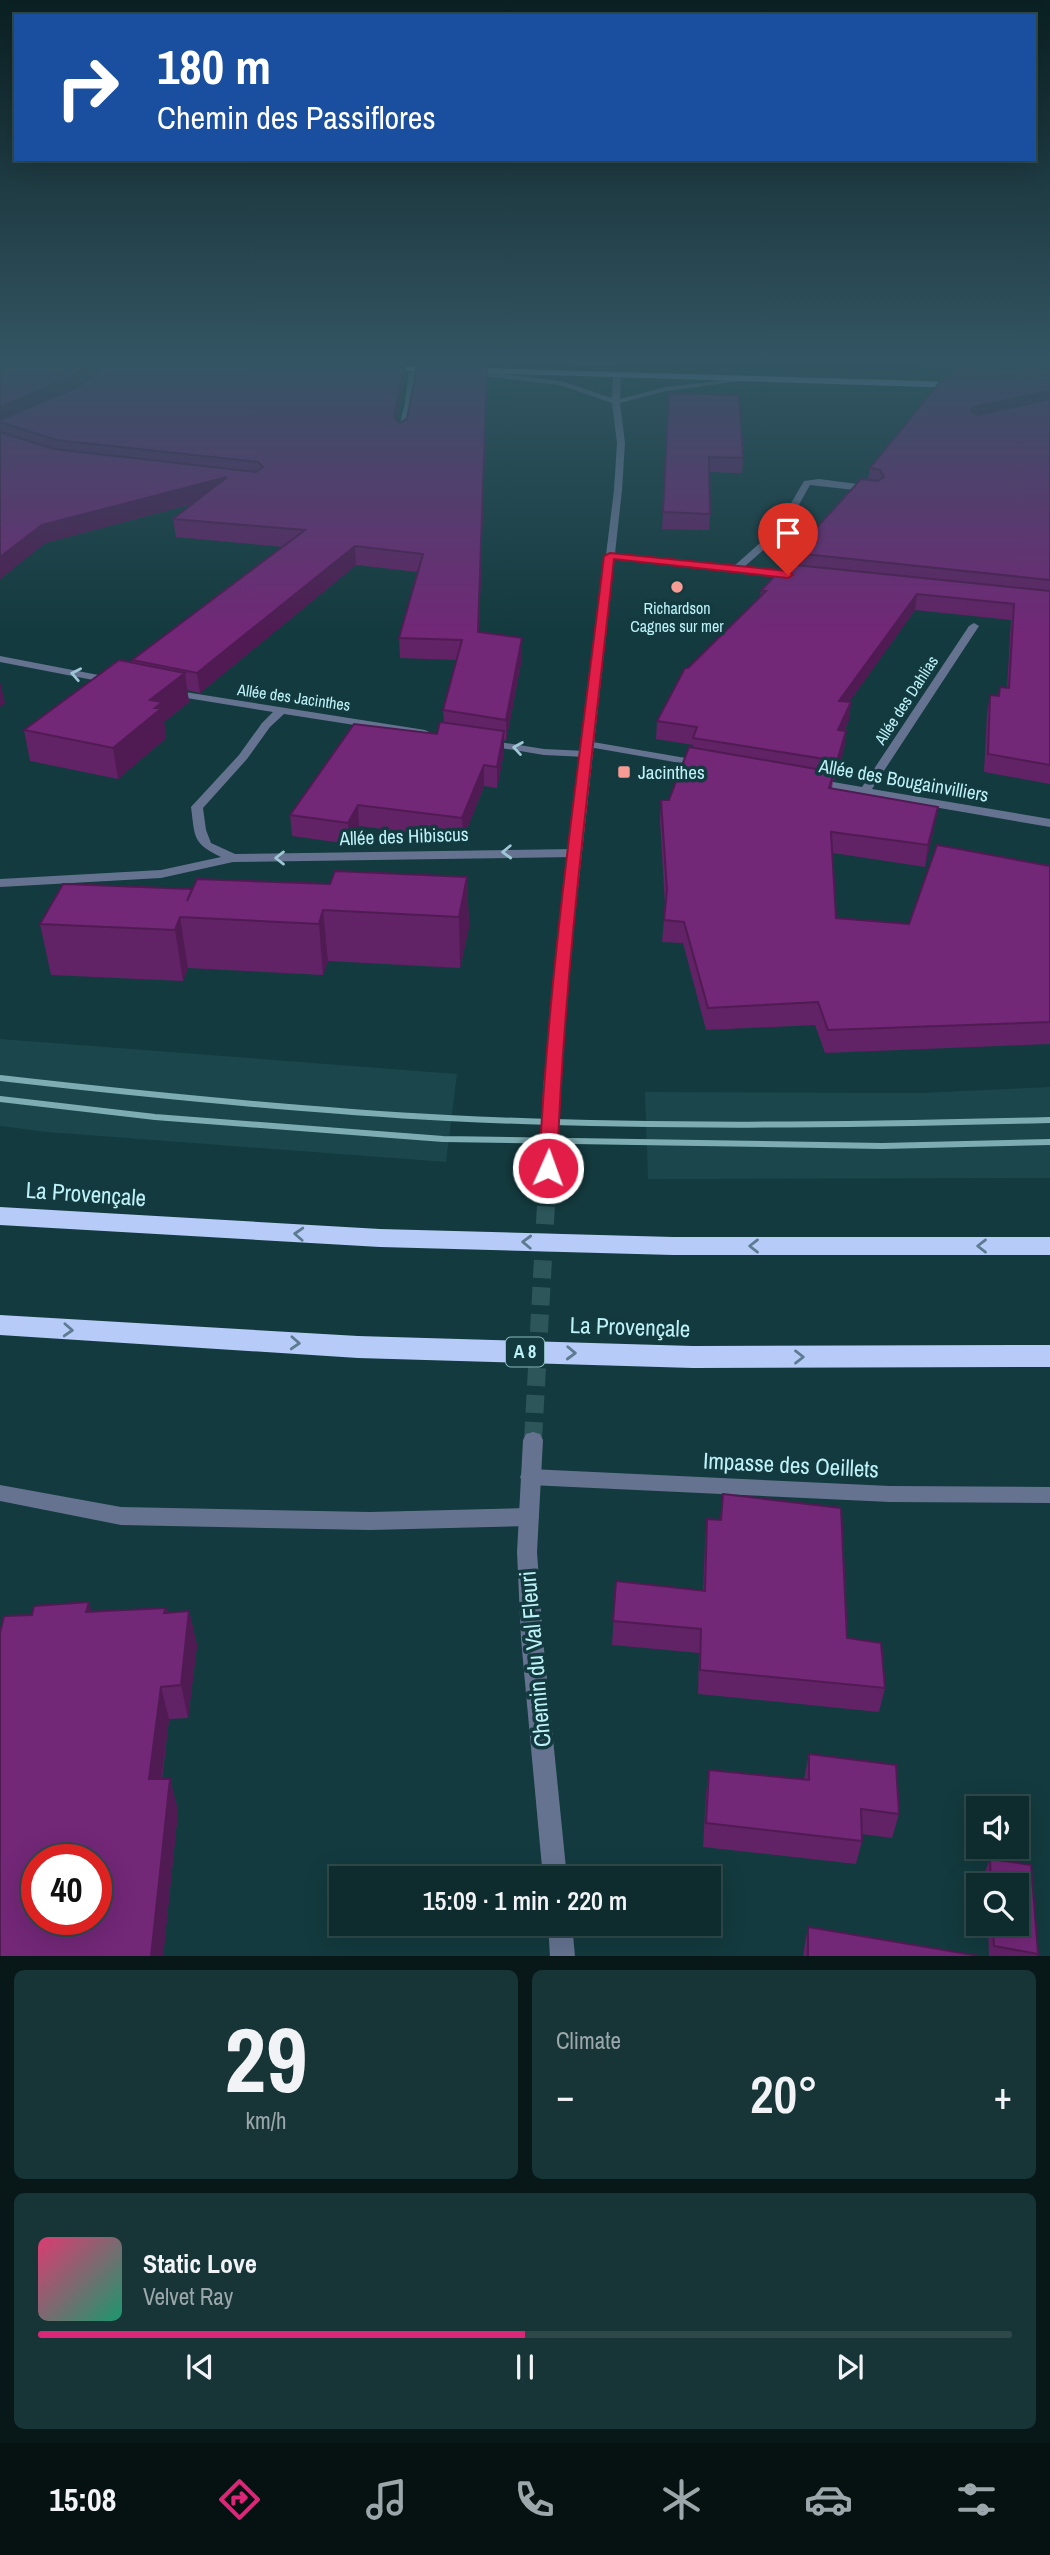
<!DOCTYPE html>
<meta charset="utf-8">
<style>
:root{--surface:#0e2c2e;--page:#173436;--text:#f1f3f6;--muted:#9ba7aa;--line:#2e484a;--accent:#db2777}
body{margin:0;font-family:"Archivo Narrow",sans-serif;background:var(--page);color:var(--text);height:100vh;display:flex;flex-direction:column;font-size:26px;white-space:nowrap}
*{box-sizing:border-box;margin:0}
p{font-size:23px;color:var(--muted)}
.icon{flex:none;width:38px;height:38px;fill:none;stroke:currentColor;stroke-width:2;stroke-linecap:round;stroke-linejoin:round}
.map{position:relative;height:1956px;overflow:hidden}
.drawer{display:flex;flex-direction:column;gap:14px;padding:14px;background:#081819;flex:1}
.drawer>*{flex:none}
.top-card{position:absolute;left:14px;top:14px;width:1022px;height:147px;border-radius:0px;box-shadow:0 7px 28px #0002,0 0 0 2px var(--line);background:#1a4fa0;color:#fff;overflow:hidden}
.fabs{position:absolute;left:966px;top:1796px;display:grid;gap:14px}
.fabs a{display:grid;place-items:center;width:63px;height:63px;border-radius:0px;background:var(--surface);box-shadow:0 7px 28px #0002,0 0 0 2px var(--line);font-size:35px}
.speed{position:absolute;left:21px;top:1844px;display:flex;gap:14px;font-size:35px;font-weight:700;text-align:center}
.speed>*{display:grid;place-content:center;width:91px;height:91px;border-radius:50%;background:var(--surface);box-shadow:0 7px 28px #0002,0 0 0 2px var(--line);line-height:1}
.speed .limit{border:10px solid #d22;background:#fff;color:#111}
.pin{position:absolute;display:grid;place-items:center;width:60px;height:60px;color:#fff;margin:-72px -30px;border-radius:50% 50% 50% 0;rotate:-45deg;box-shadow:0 0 7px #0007}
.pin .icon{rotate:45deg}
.me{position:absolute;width:77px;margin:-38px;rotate:2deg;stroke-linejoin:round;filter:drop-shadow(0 0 5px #0008)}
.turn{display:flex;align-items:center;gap:24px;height:147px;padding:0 28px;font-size:32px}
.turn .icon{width:91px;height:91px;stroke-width:2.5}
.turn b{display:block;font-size:49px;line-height:60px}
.big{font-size:52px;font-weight:600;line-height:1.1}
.drawer .card{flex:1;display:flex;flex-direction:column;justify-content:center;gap:10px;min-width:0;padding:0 24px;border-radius:10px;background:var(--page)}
.drawer .dial{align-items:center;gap:0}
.dial b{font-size:91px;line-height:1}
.song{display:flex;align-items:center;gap:21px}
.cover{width:84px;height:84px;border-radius:10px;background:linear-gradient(135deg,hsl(340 70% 55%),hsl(160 70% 35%))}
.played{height:7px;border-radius:4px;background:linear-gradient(90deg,var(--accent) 50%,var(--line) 50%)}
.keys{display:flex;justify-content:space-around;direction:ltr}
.heat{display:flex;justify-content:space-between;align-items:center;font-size:38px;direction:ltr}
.drawer .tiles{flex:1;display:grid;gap:14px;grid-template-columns:1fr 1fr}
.card:last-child{grid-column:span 2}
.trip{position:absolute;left:329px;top:1866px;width:392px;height:70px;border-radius:0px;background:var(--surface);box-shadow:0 7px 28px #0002,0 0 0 2px var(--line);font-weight:600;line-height:70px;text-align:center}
.tabs{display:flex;height:112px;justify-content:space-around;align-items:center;background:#061212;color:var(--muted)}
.tabs .icon{width:49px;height:49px}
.tabs .on{color:var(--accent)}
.tabs b{font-size:32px;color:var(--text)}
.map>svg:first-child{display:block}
</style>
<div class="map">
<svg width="1050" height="1957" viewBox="0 0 1050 1957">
<rect width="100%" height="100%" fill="#133a3e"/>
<path fill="#1b464c" d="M0,1039L457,1074L446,1162L47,1132L0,1126Z
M1050,1087V1178L648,1179L645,1092L921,1093Z"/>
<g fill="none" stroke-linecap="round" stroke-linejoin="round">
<path stroke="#2c565a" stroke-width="18" stroke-dasharray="18 9" stroke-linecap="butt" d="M533,1440L548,1168"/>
<path fill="#657391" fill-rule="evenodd" d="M0,1485L121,1507L370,1512L529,1508L536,1511L539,1517L536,1523L529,1526L370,1530L121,1525L0,1501Z"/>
<path fill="#657391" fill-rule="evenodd" d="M413,366L417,368L413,403L405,435L401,437L397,435L405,403L409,368Z
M819,479L873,486L877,489L873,492L810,485L783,533L744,567L793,572L798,575L796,577L610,559L605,556L610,553L734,566L776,529L804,481Z
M974,623L979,626L872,789L1050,819V827L812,786L810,783L816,779L862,787L969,626Z
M0,656L114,678L119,681L114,684L0,662Z
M172,690L425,730L431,733L425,736L284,714L270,727L247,759L203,808L206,830L211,843L235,854L575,849L581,853L575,857L233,862L161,878L0,887V879L161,870L221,857C192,843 195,837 191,807L239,755L262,723L273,712L168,695V691Z
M487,740L544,749L586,751L592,754L586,757L544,755L483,745L481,743Z
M587,741L703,761L709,764L703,767L583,746L581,744Z
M530,1469L890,1486L1050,1487V1503L890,1502L530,1485L523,1483L520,1477L523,1471Z"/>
<path fill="#657391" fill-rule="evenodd" d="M469,370L561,381L612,398L613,376L617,374L621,376L620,399L666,387L752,377L756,379L666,391L620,403L625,443L622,490L571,952L559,1089L556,1168L554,1172H542L540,1168L543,1089L557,952L614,490L617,443L612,403L560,385L466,374Z
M533,1432L540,1434L543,1440L537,1552L543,1639L567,1878H543L521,1639L517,1552L523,1440L526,1434Z
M548,1923H572L575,1957H550Z"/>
<path fill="#96b1ee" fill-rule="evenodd" d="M381,365L961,382L966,385L961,388L384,370L381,369Z"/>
<path fill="#b6cbf7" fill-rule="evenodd" d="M0,1207L380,1229L673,1237H1050V1255H673L380,1247L0,1225Z
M0,1315L358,1336L693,1346L1050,1345V1367L693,1368L358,1358L0,1335Z"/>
<path stroke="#7dadb3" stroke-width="6" d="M0,1078C149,1095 298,1110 448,1118C648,1128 849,1125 1050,1120
M0,1099L155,1117L443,1139L882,1146L1050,1142"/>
</g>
<path fill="#622266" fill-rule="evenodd" d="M0,360H487L479,632L522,658L506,741L504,740V752L497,788L484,786L463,839L359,826L349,844L292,836L290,815L437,734L444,722L443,710L456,660L400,658L399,638L418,572L356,565L200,693L187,690L189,702L164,722L166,738L118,779L30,761L24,730L133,663L132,660L284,547L176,537L173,519L192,504L45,543L0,579ZM405,362L418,363L407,419L399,423L397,421L406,372Z
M571,360H620L618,366L570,365Z
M875,360H1050V784L984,772L987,713L990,695L998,696L1007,688L1011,620L915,610L849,702H851L849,720L844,731H846L844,749L835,780L833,779L832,789L934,827L925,867L833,853L836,918L909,924L1050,866V1044L825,1053L815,1025L706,1030L683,943L662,942L665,906L660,820L661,800H669L693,748V745L656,739L657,721L688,668L760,596L761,591L793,564L794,553L868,479L870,468L951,377L953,366L955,364Z
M669,393L743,458L742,473L709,472L710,514L709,530L662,529Z
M467,877L469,927L460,968L328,961L323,975L188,968L183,981L51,975L40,924L192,889L330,884Z
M723,1494L847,1638L885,1688L879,1712L698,1694L699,1653L612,1645L616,1581L703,1591L705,1543L707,1519H720Z
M166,1608L167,1612L189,1611L197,1645L188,1718L169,1719L162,1779H170L178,1811L163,1957L91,1612Z
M809,1754L899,1814L892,1838L861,1834L862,1841L856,1864L703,1847L706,1794L709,1770L804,1779Z
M990,1859L1031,1865L1038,1954L1037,1957H989L988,1923H1017V1885H986L985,1872Z
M808,1927L985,1957H803L804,1949Z"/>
<path fill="#501b53" d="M95,360H118L74,393L0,422V407Z
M405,360L406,372L394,434V418Z
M487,364V380L478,652V632Z
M1050,391V404L970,421L971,411L973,407Z
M227,477L229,494L45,543L0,579V557L42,525Z
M355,546L356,565L200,693L197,673Z
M917,594L915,610L837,719L839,701Z
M522,638V658L506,741V720Z
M185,673L189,702L164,722L166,738L118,779L113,748L150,700Z
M0,682L5,703L0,707Z
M851,702L849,720L835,748L838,730Z
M504,731V752L497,788V767Z
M846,731L844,749L835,780L837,761Z
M484,765V786L463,839L462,818Z
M358,805L359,826L349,844L348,823Z
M938,807L934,827L925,867L928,845Z
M467,877L469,927L460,968L459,917Z
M323,910L328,961L323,975L319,924Z
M180,917L188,968L183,981L175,930Z
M89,1602L98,1635L86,1612Z
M189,1611L197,1645L188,1718L181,1685Z
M161,1687L169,1719L157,1811L149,1779Z
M170,1779L178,1811L163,1957H151Z"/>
<path fill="#722777" stroke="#501b53" stroke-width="2" fill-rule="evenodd" d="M0,360H95L71,377L0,407Z
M113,360H405L394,418L399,423L407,419L418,360H443L487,364L478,632L522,638L506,720L443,710L462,640L399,638L423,554L355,546L197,673L132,660L305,530L173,519L227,477L42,525L0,557V432L54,449L256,472L263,467L258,462L56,440L0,422V420L80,386Z
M958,360H1050V369L953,366Z
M944,377L1050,380V391L973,407L971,411L978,415L1050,399V580L794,553L861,479L878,481L884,477L880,470L870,468Z
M669,393L739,395L743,458L709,457L710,514L663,512Z
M785,564L1050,591V765L988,754L990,695L999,696L1000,687L1009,688L1014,604L917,594L839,701L851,702L838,730L846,731L837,761L693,738L697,727L657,721L685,668H688L766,591H761Z
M119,660L185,673L150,700L162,702L155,708H162L113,748L24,730Z
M440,722L504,731L497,767L484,765L462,818L358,805L348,823L290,815L354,724L437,734Z
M689,747L834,772L829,788L938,807L928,845L831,832L836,918L909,924L937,845L1050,866V1022L828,1030L818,1002L708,1008L684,922L664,920L667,890L661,800H669Z
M335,871L467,877L459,917L323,910L319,924L180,917L175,930L40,924L63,884L192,889L187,901L197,879L330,884Z
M723,1494L841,1508L847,1638L881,1643L885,1688L700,1670L701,1629L613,1621L616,1581L705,1591L707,1519L721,1520Z
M89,1602L86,1612L166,1608L164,1613L189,1611L181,1685L161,1687L149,1779H170L151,1957H0V1633L4,1616L32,1615L34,1606ZM37,1860H96V1920H37Z
M809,1754L896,1765L899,1814L861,1809L862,1841L706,1823L709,1770L809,1780Z
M990,1859L1031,1865L1038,1954L994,1946L993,1923H1017V1885H991Z
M808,1927L985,1957H808Z"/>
<defs><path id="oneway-chevron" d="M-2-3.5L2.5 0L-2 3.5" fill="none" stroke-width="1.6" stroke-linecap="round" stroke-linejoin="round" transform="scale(1.75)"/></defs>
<g stroke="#9ec6d5">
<use href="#oneway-chevron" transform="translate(76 674) rotate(-169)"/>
<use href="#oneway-chevron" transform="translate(518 748) rotate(-171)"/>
<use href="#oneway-chevron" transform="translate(507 852) rotate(178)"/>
<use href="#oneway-chevron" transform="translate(280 858) rotate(180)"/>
</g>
<g stroke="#5c7b91">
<use href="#oneway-chevron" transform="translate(299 1234) rotate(-177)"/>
<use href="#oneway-chevron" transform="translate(527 1242) rotate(-178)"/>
<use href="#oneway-chevron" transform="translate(754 1246) rotate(-180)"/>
<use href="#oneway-chevron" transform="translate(982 1246) rotate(-180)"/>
<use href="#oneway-chevron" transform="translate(68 1330) rotate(3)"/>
<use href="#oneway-chevron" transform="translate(295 1343) rotate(3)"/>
<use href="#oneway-chevron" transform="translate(571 1353) rotate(2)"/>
<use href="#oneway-chevron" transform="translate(799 1357)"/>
</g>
<linearGradient id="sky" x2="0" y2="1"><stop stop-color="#0a2022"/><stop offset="0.57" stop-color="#335563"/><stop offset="1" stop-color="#335563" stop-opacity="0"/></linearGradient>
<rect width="1050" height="634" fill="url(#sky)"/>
<path fill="#e11d48" stroke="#92132f" stroke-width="2" d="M610,553L788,571L793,575L788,578L614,559C592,762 564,965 557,1168L554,1173H541L539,1168C549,963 580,759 604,556Z"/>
<g fill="#f59c94" stroke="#133a3e" stroke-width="2.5">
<circle cx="677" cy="587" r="7"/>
<rect x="617" y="765" width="14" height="14" rx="3.5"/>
</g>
<g text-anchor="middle" stroke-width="7" stroke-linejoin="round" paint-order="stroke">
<g font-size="16" fill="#bdf2f9" stroke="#133a3e">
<text x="677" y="614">Richardson<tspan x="677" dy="18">Cagnes sur mer</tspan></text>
</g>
<g font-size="16" fill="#bdf2f9" stroke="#133a3e">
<text transform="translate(294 697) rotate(8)" y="6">Allée des Jacinthes</text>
<text transform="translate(906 700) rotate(-57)" y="6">Allée des Dahlias</text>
</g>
<rect fill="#133a3e" stroke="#8abbc1" stroke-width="2" x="506" y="1337.5" width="38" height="29" rx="5"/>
<g font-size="18" font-weight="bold" fill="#bdf2f9">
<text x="525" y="1358">A 8</text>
</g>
<g font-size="19" fill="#bdf2f9" stroke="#133a3e" text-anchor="start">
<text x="638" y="779">Jacinthes</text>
</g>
<g font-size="19" fill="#bdf2f9" stroke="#133a3e">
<text transform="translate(904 780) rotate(10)" y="7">Allée des Bougainvilliers</text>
<text transform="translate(404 836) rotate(-2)" y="7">Allée des Hibiscus</text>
</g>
<g font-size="23" fill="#bdf2f9" stroke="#133a3e">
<text transform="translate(86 1194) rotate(4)" y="8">La Provençale</text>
<text transform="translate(630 1327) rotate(2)" y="8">La Provençale</text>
<text transform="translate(791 1465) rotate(3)" y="8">Impasse des Oeillets</text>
<text transform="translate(535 1659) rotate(-95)" y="8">Chemin du Val Fleuri</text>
</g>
</g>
</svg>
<div class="fabs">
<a><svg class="icon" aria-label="sound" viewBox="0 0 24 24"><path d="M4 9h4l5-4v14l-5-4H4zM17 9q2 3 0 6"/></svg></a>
<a><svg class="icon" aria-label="search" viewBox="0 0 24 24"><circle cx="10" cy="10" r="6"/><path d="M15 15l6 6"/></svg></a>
</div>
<div class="speed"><div class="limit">40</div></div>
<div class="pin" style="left:788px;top:575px;background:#d93025"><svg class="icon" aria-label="arrive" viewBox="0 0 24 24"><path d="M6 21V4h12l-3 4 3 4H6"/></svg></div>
<svg class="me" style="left:548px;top:1168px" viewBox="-20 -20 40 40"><circle r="17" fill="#e11d48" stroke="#fff" stroke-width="3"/><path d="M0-11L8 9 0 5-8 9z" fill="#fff"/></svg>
<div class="trip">15:09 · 1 min · 220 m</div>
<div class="top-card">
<div class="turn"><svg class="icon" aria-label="right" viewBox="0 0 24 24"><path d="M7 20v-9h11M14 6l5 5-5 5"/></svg><div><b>180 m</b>Chemin des Passiflores</div></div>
</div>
</div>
<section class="drawer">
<div class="tiles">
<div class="card dial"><b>29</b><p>km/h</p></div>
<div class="card"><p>Climate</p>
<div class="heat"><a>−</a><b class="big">20°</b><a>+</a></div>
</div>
<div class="card">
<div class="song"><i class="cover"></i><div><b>Static Love</b><p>Velvet Ray</p></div></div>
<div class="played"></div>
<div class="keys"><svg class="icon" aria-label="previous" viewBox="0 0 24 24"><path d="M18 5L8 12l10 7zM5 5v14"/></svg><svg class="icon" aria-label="pause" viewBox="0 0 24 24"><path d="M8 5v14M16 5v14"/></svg><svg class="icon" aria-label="next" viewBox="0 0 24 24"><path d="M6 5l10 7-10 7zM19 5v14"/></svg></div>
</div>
</div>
</section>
<nav class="tabs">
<b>15:08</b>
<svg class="icon on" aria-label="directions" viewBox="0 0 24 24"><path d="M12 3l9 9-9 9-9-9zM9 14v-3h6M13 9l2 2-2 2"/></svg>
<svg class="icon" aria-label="music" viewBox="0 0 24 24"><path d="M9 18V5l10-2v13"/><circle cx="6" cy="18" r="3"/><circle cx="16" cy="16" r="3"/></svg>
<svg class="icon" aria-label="phone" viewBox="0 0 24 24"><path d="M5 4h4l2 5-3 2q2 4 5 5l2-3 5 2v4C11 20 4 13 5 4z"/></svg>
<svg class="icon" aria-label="climate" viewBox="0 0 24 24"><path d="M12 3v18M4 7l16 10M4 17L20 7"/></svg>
<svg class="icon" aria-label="car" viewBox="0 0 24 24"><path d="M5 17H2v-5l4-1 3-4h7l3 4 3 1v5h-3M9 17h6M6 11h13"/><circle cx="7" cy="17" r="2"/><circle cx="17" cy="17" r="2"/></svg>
<svg class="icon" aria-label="filters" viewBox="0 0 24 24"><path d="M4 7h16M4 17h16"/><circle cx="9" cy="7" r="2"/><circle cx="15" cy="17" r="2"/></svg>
</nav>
